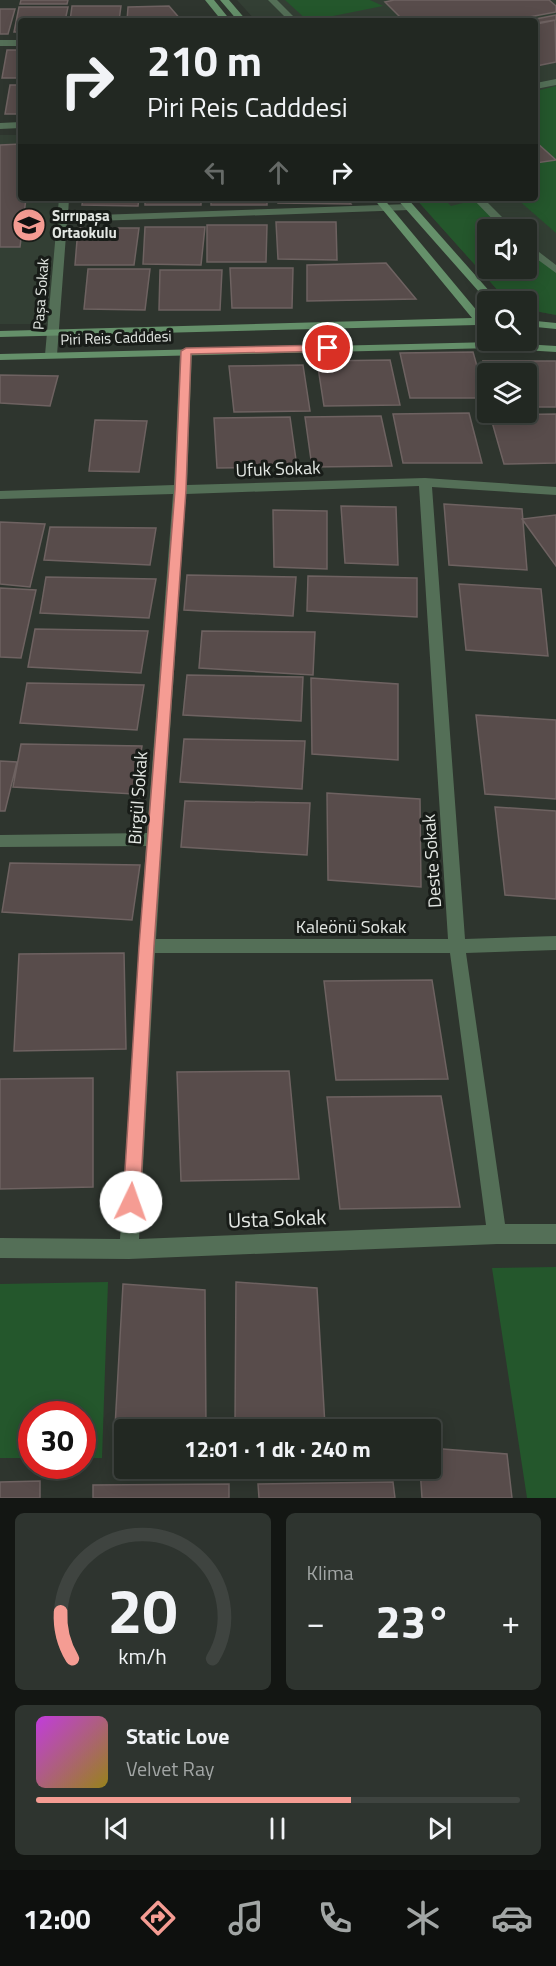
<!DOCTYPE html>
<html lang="tr">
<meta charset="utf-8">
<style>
:root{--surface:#222822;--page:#2e342f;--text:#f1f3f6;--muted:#a2a6a5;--line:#3f4440;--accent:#f59c93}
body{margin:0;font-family:"Titillium Web",sans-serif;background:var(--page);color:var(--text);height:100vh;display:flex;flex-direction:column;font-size:22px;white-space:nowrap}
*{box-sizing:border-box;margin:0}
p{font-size:20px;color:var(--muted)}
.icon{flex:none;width:33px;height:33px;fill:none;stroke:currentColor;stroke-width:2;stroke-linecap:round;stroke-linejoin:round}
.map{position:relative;height:1498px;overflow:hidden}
.details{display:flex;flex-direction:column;gap:15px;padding:15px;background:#131613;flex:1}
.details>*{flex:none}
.guide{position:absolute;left:18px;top:18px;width:520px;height:183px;border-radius:6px;box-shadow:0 3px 15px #0003,0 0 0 2px var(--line);background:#222822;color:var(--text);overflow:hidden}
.controls{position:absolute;left:477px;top:219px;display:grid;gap:12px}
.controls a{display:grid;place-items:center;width:60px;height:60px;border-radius:6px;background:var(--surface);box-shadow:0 3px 15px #0003,0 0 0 2px var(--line);font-size:30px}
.speed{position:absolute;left:18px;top:1401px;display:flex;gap:12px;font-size:30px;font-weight:700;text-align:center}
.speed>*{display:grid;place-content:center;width:78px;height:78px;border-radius:50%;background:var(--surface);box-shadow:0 3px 15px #0003,0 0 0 2px var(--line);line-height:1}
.speed .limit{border:9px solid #d22;background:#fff;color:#111}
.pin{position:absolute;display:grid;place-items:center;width:51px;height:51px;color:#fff;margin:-26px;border:3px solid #fff;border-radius:50%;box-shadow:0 2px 6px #0007}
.me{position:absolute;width:66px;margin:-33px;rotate:3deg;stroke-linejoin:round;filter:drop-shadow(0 0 4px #0008)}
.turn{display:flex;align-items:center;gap:21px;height:126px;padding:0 30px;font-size:27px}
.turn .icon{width:78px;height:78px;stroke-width:2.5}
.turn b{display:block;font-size:42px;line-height:51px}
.lanes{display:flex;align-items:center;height:57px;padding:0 30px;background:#0003;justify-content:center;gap:30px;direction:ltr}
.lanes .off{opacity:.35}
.big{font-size:45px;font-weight:700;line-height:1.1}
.details .tile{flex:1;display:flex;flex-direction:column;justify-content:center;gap:9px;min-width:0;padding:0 21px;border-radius:9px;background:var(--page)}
.details .dial{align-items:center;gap:0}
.dial svg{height:156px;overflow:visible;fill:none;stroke:var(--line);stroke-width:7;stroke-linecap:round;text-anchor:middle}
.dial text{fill:var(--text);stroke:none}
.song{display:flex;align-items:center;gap:18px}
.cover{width:72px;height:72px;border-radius:9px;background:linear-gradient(135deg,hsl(290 70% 55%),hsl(50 70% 35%))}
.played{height:6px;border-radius:3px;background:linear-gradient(90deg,var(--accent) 65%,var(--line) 65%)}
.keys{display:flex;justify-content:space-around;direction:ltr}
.heat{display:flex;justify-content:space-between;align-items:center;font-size:33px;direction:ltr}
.details .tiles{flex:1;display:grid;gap:15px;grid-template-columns:1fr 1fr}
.tile:last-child{grid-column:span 2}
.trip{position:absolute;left:114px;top:1419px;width:327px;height:60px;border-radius:6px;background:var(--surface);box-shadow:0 3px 15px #0003,0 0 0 2px var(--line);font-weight:700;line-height:60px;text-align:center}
.tabs{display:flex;height:96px;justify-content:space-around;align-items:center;background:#0e100e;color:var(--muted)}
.tabs .icon{width:42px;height:42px}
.tabs .selected{color:var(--accent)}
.tabs b{font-size:27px;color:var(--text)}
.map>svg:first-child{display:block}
</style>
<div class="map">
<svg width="556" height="1498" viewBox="0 0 556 1498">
<rect width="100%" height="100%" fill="#2e352e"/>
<path fill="#333f34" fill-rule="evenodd" d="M237,0H556V315L540,312L527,306L526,302L517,301L501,294L415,198H536V21H256ZM488,230H526V268H488Z
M0,135H21V198H59L49,324H0Z"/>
<path fill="#24572c" d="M285,0H370L383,6L308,21Z
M556,86V233L516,198H536V163L555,159L536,142V91Z
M415,198H443L451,206L478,199L510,229L488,230V268H526L527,245L556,270V315L540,312L527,306L526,302L517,301L501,294Z
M556,1267V1498H527L492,1268Z
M108,1282L102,1458H83L82,1414H32L31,1458H0V1284Z"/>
<path fill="#584c4b" stroke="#6e6261" stroke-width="1.5" d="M21,0H68L67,4H20Z
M394,0H549L556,6V12L529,17L533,21H408L419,19L403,20L385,2Z
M72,6H121L119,21H70Z
M169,6L182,21H127L128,7Z
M19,7H68L65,21H21V32H14Z
M0,9H15L8,34H0Z
M556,15V20L537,24L531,20Z
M555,20L556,62L536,66V23Z
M7,50H21V78H2Z
M10,85H21V114H5Z
M536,142L556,160L536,163Z
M21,144V198H26L20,247H0V145Z
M83,198H139L138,206L82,205Z
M145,198H201V205H145Z
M211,198H267V205H211Z
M278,198H347L351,204L278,203Z
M276,222H336L337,260L278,259Z
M207,225H267L266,262H207Z
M145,227H205L201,265L143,264Z
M78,228H139L134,265H75Z
M386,263L416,299L307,301V265Z
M230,268H293L292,308H232Z
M88,269H150L145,310L84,309Z
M160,270H222L220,310H159Z
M473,352L486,398H410L400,353Z
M390,360L400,405L324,406L317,361Z
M483,361H556V407H526V374H488V377Z
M303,365L310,411L234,412L229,366Z
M0,375L58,376L50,406L0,403Z
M469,413L482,463H403L393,414Z
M556,414V463L504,464L490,415Z
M381,416L392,466L312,467L305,417Z
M290,417L297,467L217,468L214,418Z
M95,420L147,421L139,472L89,471Z
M444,504L522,509L527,570L449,565Z
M341,506L396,507L398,565L345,563Z
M273,510L327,511V569L274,567Z
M556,515V566L522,519Z
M0,522L45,524L30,587L0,584Z
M50,527L156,528L150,565L44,560Z
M187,575L296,577L293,616L184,610Z
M308,576L417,578V617L307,611Z
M46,577L156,579L149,618L40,613Z
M459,584L541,589L548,656L466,650Z
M0,588L36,590L21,658L0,657Z
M35,629L148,631L141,673L28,667Z
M202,631L315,632L313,675L199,668Z
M187,675L303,677L301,721L183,715Z
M311,678L398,684V760L312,754Z
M27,683L144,685L137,730L20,723Z
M476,715L556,720V799L485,794Z
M184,739L305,741L302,789L180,782Z
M21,744L142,746L134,794L13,787Z
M0,761L17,762L5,811H0Z
M327,793L420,799L421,887L328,880Z
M185,801L310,803L307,855L181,847Z
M495,807L556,811V899L505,895Z
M10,863L140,865L132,920L2,912Z
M124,953L126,1049L14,1051L19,954Z
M432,980L448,1079L336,1080L324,981Z
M289,1071L299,1179L181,1181L177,1072Z
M93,1078V1187L0,1189V1079Z
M441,1096L460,1207L340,1209L327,1097Z
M236,1282L317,1288L325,1426L235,1425Z
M123,1284L205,1290L206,1428L115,1427Z
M430,1448L507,1454L512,1498H422L420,1468H430Z
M40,1481V1498H0V1482Z
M393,1482L395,1498H259L258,1484Z
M229,1484V1498H93V1485Z"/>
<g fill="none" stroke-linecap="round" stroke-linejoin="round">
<path fill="#546f57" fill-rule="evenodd" d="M268,0H277L298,21H289Z
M556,79V85L536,89V83Z
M472,198H483L515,230H503Z
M526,242L556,265V273L526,251Z"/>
<path fill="#546f57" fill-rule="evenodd" d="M0,40H21V46H0Z
M21,122V128L0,129V123Z
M59,198H69L68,216L409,204L414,207L409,210L67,222L57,355L51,358L45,355Z
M186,348L192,351L187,485L425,478L556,487V495L432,487L465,939L556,936V950L466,953L505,1224H556V1244H497L129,1259L0,1258V1238L120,1239L146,846L0,847V835L147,833L173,494L0,499V491L174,485L180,351ZM419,486L448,939H156L186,494ZM155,953H450L486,1225L139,1239Z"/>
<path fill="#65906a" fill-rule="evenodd" d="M205,0H214L231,21H222Z
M220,0H229L247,21H238Z
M373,198H383L483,318H488V330L481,329L477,325L0,337V331L472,318Z
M396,198H407L499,302H488Z
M526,320L556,323V329L526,326Z
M494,342L556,346V352L494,348L0,360V354Z"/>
</g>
<path fill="#f59c93" stroke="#9f6560" stroke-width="1.5" d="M328,345L333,348L332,351L191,354L186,490L154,946L140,1202L137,1208L131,1211L125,1208L123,1202L139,946L175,490L181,351L186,348Z"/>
<defs>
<g id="school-disc" transform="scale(1.725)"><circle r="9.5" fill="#f59c93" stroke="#181c18"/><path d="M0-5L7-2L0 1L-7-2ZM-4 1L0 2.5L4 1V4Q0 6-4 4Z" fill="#111"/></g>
</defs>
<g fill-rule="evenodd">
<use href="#school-disc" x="29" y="225"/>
</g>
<g text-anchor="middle" stroke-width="6" stroke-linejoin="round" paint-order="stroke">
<g font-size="15" font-weight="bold" fill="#e3e7e3" stroke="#181c18" text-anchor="start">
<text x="52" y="221">Sırrıpaşa<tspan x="52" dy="17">Ortaokulu</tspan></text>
</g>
<g font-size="15" fill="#e3e7e3" stroke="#181c18">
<text transform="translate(41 294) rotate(-86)" y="5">Paşa Sokak</text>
<text transform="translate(116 338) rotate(-2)" y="5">Piri Reis Cadddesi</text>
</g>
<g font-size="18" fill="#e3e7e3" stroke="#181c18">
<text transform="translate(278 469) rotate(-2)" y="6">Ufuk Sokak</text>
<text transform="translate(138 798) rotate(-86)" y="6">Birgül Sokak</text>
<text transform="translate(432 861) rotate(-94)" y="6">Deste Sokak</text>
<text x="351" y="933">Kaleönü Sokak</text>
</g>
<g font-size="21" fill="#e3e7e3" stroke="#181c18">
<text transform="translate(277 1219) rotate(-2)" y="7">Usta Sokak</text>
</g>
</g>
</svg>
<div class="controls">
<a><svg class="icon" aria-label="sound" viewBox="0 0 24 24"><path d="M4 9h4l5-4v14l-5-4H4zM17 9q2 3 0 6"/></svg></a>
<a><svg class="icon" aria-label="search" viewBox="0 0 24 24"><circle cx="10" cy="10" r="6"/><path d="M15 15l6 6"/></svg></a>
<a><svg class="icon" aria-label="layers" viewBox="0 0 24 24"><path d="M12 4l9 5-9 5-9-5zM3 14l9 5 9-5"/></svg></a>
</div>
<div class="speed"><div class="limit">30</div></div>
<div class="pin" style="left:328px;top:348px;background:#d93025"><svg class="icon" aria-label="arrive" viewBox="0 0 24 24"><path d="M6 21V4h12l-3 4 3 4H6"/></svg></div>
<svg class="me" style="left:131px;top:1202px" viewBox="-20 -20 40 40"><circle r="19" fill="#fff"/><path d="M0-13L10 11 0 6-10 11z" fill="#f59c93"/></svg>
<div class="trip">12:01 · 1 dk · 240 m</div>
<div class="guide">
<div class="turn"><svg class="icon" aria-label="right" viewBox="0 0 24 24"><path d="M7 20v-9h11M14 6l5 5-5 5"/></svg><div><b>210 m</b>Piri Reis Cadddesi</div></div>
<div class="lanes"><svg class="icon off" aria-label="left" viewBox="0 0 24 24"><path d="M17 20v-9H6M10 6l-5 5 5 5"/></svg><svg class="icon off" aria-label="ahead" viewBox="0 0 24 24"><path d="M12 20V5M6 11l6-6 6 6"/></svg><svg class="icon" aria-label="right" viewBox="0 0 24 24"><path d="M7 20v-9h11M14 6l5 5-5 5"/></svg></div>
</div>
</div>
<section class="details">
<div class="tiles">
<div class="tile dial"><svg viewBox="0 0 100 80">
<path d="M14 69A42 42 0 1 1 86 69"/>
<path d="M14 69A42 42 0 0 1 8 45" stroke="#f59c93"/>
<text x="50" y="56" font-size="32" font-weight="700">20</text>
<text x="50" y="72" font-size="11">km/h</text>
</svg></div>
<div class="tile"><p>Klima</p>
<div class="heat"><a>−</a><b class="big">23°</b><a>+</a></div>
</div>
<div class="tile">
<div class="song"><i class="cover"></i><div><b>Static Love</b><p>Velvet Ray</p></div></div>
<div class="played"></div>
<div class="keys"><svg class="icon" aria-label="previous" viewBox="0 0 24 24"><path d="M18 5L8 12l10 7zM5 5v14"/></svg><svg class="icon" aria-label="pause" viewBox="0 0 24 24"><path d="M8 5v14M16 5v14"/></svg><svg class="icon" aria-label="next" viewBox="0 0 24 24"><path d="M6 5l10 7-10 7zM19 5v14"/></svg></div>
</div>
</div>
</section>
<nav class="tabs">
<b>12:00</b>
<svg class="icon selected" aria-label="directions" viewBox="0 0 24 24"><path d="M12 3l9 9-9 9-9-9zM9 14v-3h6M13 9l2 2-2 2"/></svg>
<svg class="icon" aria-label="music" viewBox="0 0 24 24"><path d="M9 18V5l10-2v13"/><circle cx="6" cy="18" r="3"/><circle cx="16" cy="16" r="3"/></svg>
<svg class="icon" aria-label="phone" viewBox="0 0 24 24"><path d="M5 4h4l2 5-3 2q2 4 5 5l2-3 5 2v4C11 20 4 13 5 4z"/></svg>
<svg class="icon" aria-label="climate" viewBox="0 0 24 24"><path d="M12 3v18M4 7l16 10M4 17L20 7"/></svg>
<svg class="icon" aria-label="car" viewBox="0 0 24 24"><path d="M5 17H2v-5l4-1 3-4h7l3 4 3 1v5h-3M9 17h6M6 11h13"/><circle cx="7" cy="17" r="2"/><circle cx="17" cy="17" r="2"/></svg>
</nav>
